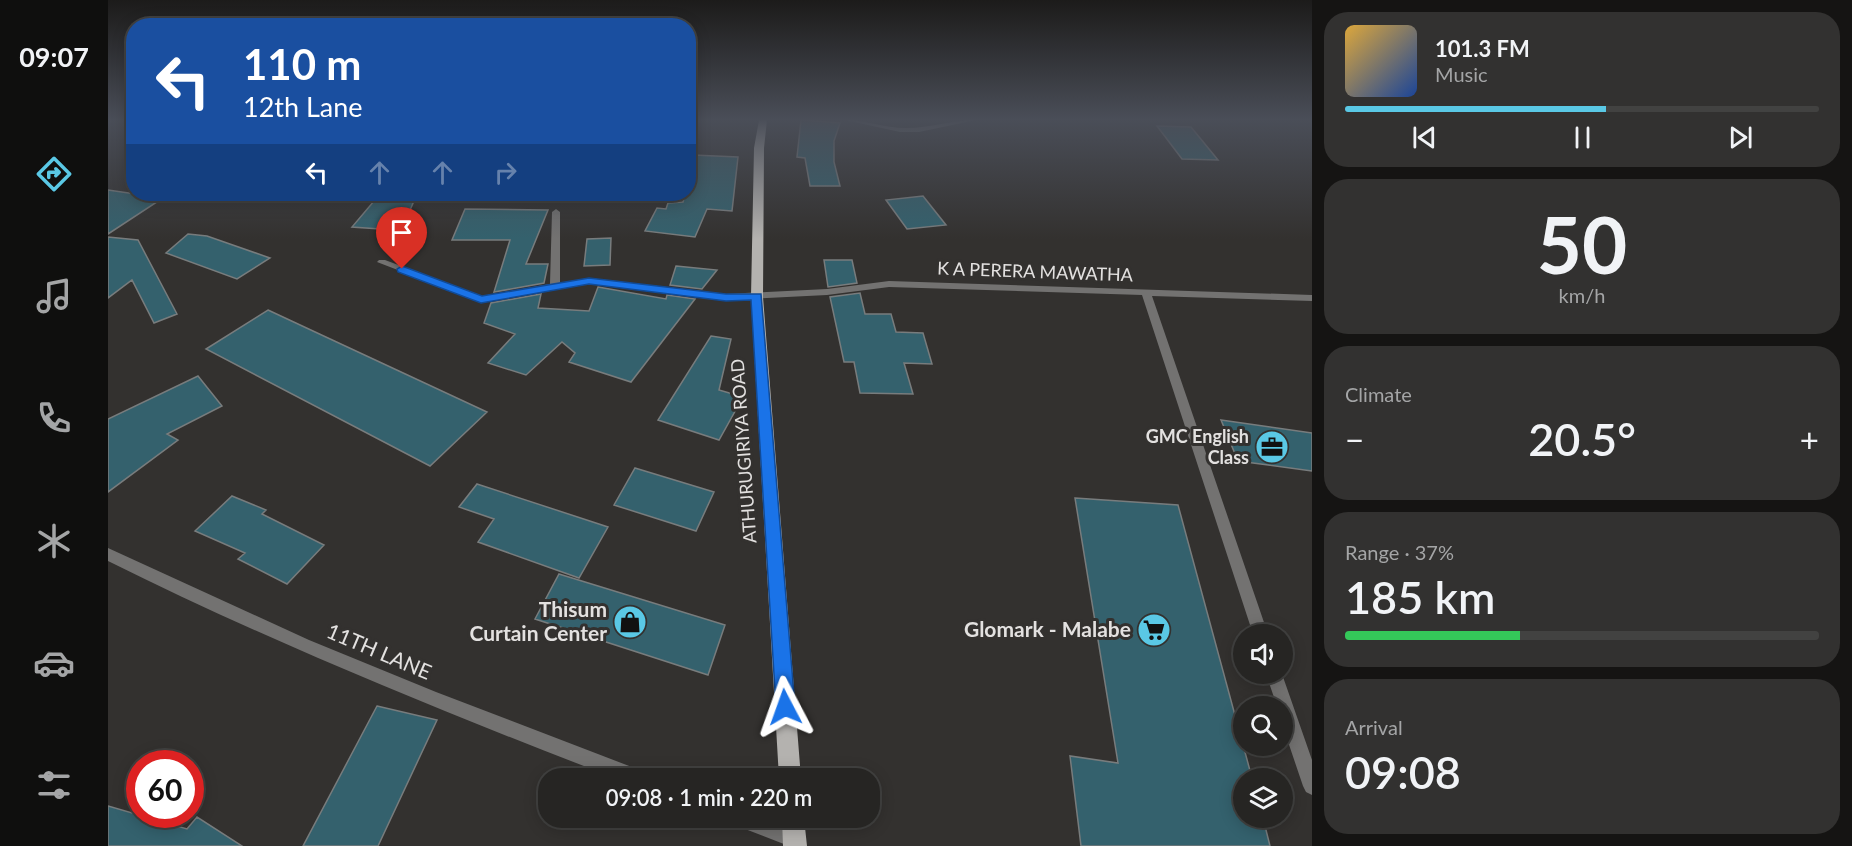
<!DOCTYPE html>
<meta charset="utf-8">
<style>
:root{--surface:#262523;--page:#323130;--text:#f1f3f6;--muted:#a4a5a6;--line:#424241;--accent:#5ac8e5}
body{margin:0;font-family:Lato,sans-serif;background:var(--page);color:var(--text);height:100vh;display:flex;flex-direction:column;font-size:22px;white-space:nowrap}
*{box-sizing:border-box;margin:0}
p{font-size:20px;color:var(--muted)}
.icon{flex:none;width:33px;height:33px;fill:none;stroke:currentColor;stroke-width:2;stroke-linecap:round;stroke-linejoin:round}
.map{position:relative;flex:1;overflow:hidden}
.panel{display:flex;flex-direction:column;gap:12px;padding:12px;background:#151413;width:540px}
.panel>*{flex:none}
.top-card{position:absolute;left:18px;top:18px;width:570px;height:183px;border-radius:24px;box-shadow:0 3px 15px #0003,0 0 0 2px var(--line);background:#1a4fa0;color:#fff;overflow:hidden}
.buttons{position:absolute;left:1125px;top:624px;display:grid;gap:12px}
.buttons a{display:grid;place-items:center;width:60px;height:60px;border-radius:50%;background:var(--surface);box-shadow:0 3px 15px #0003,0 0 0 2px var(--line);font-size:30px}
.speed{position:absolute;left:18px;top:750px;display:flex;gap:12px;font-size:30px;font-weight:700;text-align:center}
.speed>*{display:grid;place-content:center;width:78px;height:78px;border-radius:50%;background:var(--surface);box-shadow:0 3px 15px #0003,0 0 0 2px var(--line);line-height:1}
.speed .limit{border:9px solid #d22;background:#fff;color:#111}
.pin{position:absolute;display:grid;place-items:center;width:51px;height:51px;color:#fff;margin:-62px -26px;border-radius:50% 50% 50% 0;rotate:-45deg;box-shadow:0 0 6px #0007}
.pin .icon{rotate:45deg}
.me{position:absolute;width:66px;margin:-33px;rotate:356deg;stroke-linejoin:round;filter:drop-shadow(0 0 4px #0008)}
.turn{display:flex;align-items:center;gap:21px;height:126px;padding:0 18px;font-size:27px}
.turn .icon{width:78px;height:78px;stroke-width:2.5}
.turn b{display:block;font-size:42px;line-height:51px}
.lanes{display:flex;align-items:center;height:57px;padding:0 18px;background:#0003;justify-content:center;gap:30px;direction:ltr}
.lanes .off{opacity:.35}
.big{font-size:45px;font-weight:600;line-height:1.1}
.panel .widget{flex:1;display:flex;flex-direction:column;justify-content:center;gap:9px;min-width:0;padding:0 21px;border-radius:24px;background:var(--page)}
.panel .dial{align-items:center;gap:0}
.dial b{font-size:78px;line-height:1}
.song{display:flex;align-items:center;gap:18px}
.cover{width:72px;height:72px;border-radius:9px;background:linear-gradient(135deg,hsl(40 70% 55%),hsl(220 70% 35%))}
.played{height:6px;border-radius:3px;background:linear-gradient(90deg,var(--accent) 55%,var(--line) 55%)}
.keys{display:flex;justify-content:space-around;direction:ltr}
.heat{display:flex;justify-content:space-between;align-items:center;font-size:33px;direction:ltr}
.charge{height:9px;border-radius:4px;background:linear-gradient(90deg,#34c759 37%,var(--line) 0)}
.trip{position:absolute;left:430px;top:768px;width:342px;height:60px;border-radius:24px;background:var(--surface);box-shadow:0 3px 15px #0003,0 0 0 2px var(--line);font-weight:600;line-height:60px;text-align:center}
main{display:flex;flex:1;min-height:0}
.dock{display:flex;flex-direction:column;width:108px;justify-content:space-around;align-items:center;background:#0f0f0e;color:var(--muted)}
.dock .icon{width:42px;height:42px}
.dock .selected{color:var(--accent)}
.dock b{font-size:27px;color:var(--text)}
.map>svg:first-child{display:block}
</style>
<main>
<nav class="dock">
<b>09:07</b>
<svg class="icon selected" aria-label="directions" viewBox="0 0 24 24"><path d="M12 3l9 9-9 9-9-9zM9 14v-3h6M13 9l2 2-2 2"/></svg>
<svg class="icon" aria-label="music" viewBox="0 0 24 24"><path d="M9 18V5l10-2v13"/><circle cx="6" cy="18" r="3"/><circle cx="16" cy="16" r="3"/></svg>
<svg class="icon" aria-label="phone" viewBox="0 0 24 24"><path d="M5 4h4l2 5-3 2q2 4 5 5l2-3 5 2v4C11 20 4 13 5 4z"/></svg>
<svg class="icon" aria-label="climate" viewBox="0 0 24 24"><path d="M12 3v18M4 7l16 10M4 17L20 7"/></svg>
<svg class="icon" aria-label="car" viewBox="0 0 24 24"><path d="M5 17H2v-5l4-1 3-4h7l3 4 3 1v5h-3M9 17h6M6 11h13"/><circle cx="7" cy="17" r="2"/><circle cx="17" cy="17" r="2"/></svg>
<svg class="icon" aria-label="filters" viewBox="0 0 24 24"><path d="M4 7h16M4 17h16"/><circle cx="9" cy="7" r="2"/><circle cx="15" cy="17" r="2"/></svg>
</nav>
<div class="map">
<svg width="1204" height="846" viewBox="0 0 1204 846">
<rect width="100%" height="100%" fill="#33312f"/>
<path fill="#34616d" stroke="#787c7d" stroke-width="1.5" d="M693,120L732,123L726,141V162L732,186H702L697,158L689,157Z
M1049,126L1083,127L1110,160L1074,159Z
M585,155L630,157L624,211L599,209L587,237L537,231L549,208L558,209L560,203L575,202L577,194H580V177Z
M0,190L55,198L0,234Z
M272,194H309L296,224L276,223L272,229L244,227Z
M815,196L838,225L799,229L778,200Z
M357,209L440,210L418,264H440L436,283L386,292L402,240H344Z
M80,234L99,236L162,258L129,279L58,253Z
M0,237L30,240L69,314L46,323L24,280L0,298Z
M503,238L502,265L476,266L479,239Z
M716,260H744L749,283L720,287Z
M568,266L609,270L594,289L562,285Z
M490,287L558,299L559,295L587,299L523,382L461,362L467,353L454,342L418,375L380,363L407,334L376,323L383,303L433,294L430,308L481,311Z
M752,293L757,314H783L788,332L815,333L824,364L796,363L805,394L752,393L746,362H736L722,297Z
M160,310L205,331L379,412L322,466L98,349Z
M603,336L623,339L611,390L635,397L611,440L550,420Z
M90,376L114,406L59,434L70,440L0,492V419Z
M1113,420L1204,433V471L1130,461Z
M527,468L606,492L588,531L506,505Z
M369,484L500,527L471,578L370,542L386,519L351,507Z
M124,496L158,510L154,514L216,545L179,584L130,559L137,553L87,531Z
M967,498L1070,505L1144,778H1136V818H1155L1162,846H973L962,756L1010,763Z
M451,574L617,625L600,675L427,619Z
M269,706L329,720L270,846H195Z
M0,806L79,829L89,817L134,846H0Z"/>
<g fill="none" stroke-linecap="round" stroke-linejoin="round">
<path fill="#737271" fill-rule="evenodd" d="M737,120C757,120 777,128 798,128C822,128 844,120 868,120L811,132H792Z
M448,209L452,212V283L481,278L618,294L719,289L781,281L1204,295V301L1044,296L1160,634H1145L1034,295L781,287L719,295L618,300L481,284L373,302L269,262L271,260H277L374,296L442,284L444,212Z
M0,548L201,640L328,692L529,769L535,772L538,778H507C335,712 165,643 0,561Z
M1158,674H1174L1204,760V795L1198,792L1195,786L1174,724V706H1169Z
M621,818H654L694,832L696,839L694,846H681L624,824Z"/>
<path fill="#b4b2af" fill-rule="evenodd" d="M651,120H659L656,148L655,297L693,778H671L643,297L646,148Z
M674,818H696L699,846H675Z"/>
</g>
<linearGradient id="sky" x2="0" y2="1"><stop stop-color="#1c1b1a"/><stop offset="0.5" stop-color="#4a4e58"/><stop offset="1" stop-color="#4a4e58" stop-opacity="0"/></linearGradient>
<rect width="1204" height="239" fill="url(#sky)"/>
<path fill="#1a73e8" stroke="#114b97" stroke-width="1.5" d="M294,266L374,296L481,278L618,294H653L687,707L684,713L677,716L671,713L668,707L643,300L618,301L481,284L373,303L290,272L289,269Z"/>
<defs>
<g id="office-disc" transform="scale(1.725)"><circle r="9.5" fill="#5ac8e5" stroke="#33312f"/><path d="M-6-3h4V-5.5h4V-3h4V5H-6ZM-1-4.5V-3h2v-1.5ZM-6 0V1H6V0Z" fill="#111"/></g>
<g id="shop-disc" transform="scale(1.725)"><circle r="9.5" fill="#5ac8e5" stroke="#33312f"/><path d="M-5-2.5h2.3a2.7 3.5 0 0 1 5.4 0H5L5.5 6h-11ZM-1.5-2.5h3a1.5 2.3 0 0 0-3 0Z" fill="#111"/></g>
<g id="supermarket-disc" transform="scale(1.725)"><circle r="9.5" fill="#5ac8e5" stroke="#33312f"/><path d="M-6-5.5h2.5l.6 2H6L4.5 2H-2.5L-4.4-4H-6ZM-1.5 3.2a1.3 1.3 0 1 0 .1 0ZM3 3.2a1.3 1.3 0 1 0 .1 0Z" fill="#111"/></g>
</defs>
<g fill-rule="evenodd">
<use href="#office-disc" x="1164" y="447"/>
<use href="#shop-disc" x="522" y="622"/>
<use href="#supermarket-disc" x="1046" y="630"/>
</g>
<g text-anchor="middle" stroke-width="6" stroke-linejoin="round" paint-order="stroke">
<g font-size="18" fill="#e3e1e0" stroke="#33312f">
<text transform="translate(927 272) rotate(2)" y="6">K A PERERA MAWATHA</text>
<text transform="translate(636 451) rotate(-94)" y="6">ATHURUGIRIYA ROAD</text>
</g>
<g font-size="18" font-weight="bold" fill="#e3e1e0" stroke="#33312f" text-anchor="end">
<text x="1141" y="443">GMC English<tspan x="1141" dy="21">Class</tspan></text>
</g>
<g font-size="21" font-weight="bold" fill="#e3e1e0" stroke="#33312f" text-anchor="end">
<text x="499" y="617">Thisum<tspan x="499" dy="24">Curtain Center</tspan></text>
<text x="1023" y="637">Glomark - Malabe</text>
</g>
<g font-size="21" fill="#e3e1e0" stroke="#33312f">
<text transform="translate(271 652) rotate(23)" y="7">11TH LANE</text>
</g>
</g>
</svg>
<div class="buttons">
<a><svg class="icon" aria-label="sound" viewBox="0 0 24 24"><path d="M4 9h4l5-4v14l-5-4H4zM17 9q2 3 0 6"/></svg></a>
<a><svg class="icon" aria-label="search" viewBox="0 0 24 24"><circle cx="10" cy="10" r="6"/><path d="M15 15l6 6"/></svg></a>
<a><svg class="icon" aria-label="layers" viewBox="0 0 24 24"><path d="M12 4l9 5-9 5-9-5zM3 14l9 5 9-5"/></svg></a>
</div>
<div class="speed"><div class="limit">60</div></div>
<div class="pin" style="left:294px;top:269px;background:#d93025"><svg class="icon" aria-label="arrive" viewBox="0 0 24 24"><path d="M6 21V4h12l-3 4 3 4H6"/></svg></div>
<svg class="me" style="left:677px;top:707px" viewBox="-20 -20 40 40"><path d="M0-17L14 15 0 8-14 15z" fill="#1a73e8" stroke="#fff" stroke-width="4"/></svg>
<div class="trip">09:08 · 1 min · 220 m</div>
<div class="top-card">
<div class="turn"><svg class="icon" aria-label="left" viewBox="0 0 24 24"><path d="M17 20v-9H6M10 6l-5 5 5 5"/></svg><div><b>110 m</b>12th Lane</div></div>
<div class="lanes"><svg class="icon" aria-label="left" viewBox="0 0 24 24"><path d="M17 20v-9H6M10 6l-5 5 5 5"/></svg><svg class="icon off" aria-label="ahead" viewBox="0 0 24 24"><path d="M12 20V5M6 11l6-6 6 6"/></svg><svg class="icon off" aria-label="ahead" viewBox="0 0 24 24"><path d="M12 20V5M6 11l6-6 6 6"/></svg><svg class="icon off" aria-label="right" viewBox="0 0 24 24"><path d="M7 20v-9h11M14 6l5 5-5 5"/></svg></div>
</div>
</div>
<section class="panel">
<div class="widget">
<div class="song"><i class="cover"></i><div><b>101.3 FM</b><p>Music</p></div></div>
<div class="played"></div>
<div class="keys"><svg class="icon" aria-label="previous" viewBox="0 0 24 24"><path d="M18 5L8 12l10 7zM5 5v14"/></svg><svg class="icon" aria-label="pause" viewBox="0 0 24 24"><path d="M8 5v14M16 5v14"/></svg><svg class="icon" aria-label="next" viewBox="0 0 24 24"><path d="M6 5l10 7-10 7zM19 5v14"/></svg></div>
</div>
<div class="widget dial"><b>50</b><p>km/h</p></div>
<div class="widget"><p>Climate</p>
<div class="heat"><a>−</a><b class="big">20.5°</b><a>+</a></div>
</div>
<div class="widget"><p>Range · 37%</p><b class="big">185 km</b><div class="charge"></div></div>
<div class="widget"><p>Arrival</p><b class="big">09:08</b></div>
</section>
</main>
